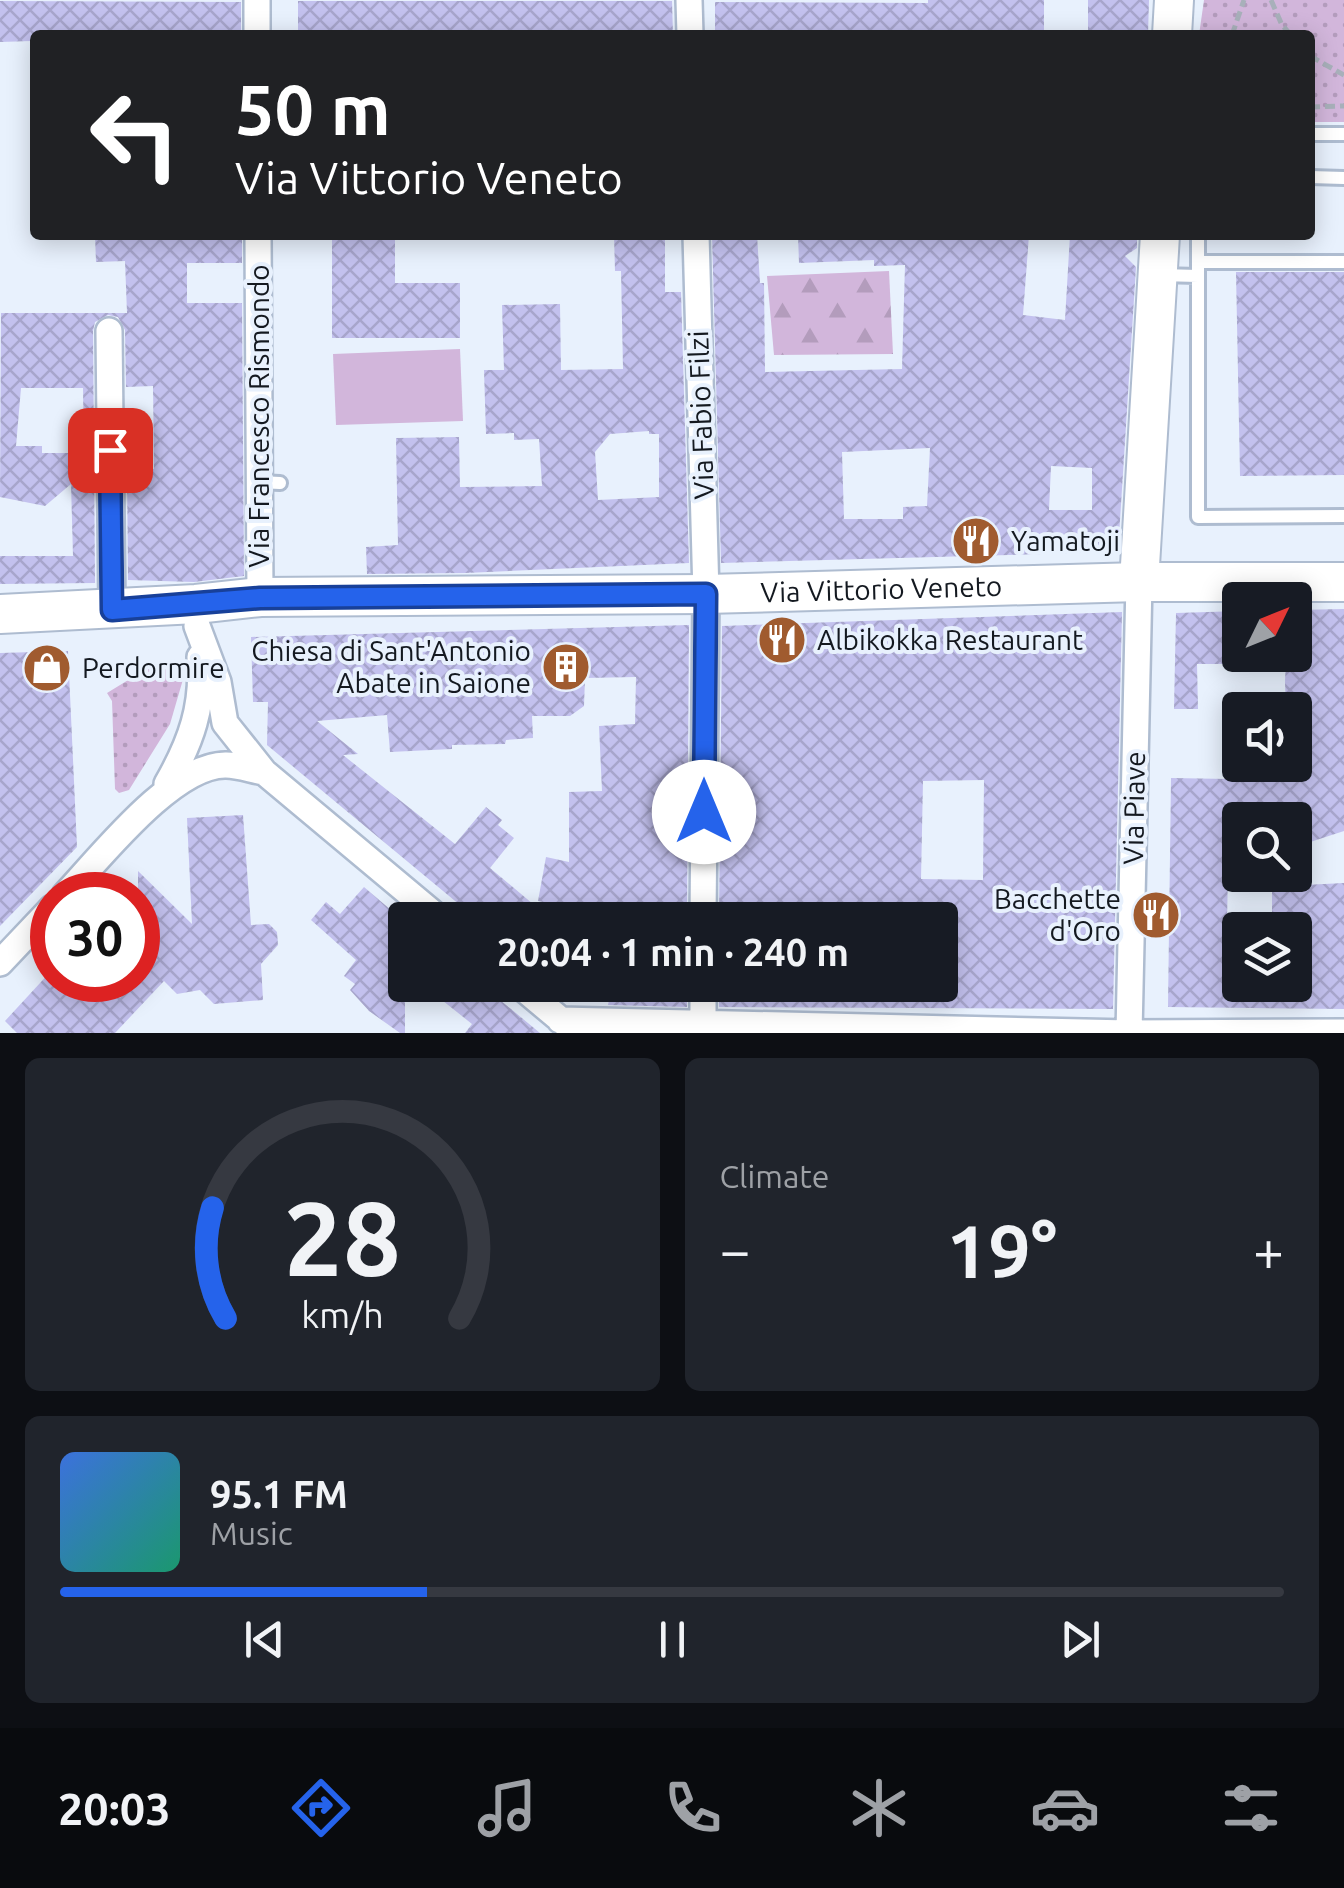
<!DOCTYPE html>
<meta charset="utf-8">
<style>
:root{--surface:#171b24;--page:#20242c;--text:#f1f3f6;--muted:#9ea1a6;--line:#363941;--accent:#2563eb}
body{margin:0;font-family:Ubuntu,sans-serif;background:var(--page);color:var(--text);height:100vh;display:flex;flex-direction:column;font-size:38px;white-space:nowrap}
*{box-sizing:border-box;margin:0}
p{font-size:32px;color:var(--muted)}
.icon{flex:none;width:55px;height:55px;fill:none;stroke:currentColor;stroke-width:2;stroke-linecap:round;stroke-linejoin:round}
.map{position:relative;height:1033px;overflow:hidden}
.details{display:flex;flex-direction:column;gap:25px;padding:25px;background:#0d0f14;flex:1}
.details>*{flex:none}
.banner{position:absolute;left:30px;top:30px;width:1285px;height:210px;border-radius:10px;box-shadow:0 5px 25px #0003;background:#202124;color:#fff;overflow:hidden}
.needle{width:65px;rotate:47deg}
.controls{position:absolute;left:1222px;top:582px;display:grid;gap:20px}
.controls a{display:grid;place-items:center;width:90px;height:90px;border-radius:10px;background:var(--surface);box-shadow:0 5px 25px #0003;font-size:50px}
.speed{position:absolute;left:30px;top:872px;display:flex;gap:20px;font-size:50px;font-weight:700;text-align:center}
.speed>*{display:grid;place-content:center;width:130px;height:130px;border-radius:50%;background:var(--surface);box-shadow:0 5px 25px #0003;line-height:1}
.speed .limit{border:15px solid #d22;background:#fff;color:#111}
.pin{position:absolute;display:grid;place-items:center;width:85px;height:85px;color:#fff;margin:-42px;border-radius:20px;box-shadow:0 5px 15px #0006}
.me{position:absolute;width:110px;margin:-55px;rotate:0deg;stroke-linejoin:round;filter:drop-shadow(0 0 8px #0008)}
.turn{display:flex;align-items:center;gap:35px;height:210px;padding:0 40px;font-size:45px}
.turn .icon{width:130px;height:130px;stroke-width:2.5}
.turn b{display:block;font-size:70px;line-height:85px}
.big{font-size:75px;font-weight:700;line-height:1.1}
.details .widget{flex:1;display:flex;flex-direction:column;justify-content:center;gap:15px;min-width:0;padding:0 35px;border-radius:15px;background:var(--page)}
.details .dial{align-items:center;gap:0}
.dial svg{height:260px;overflow:visible;fill:none;stroke:var(--line);stroke-width:7;stroke-linecap:round;text-anchor:middle}
.dial text{fill:var(--text);stroke:none}
.song{display:flex;align-items:center;gap:30px}
.cover{width:120px;height:120px;border-radius:15px;background:linear-gradient(135deg,hsl(220 70% 55%),hsl(160 70% 35%))}
.played{height:10px;border-radius:5px;background:linear-gradient(90deg,var(--accent) 30%,var(--line) 30%)}
.keys{display:flex;justify-content:space-around;direction:ltr}
.heat{display:flex;justify-content:space-between;align-items:center;font-size:55px;direction:ltr}
.details .tiles{flex:1;display:grid;gap:25px;grid-template-columns:1fr 1fr}
.widget:last-child{grid-column:span 2}
.trip{position:absolute;left:388px;top:902px;width:570px;height:100px;border-radius:10px;background:var(--surface);box-shadow:0 5px 25px #0003;font-weight:700;line-height:100px;text-align:center}
.tab-bar{display:flex;height:160px;justify-content:space-around;align-items:center;background:#090b0e;color:var(--muted)}
.tab-bar .icon{width:70px;height:70px}
.tab-bar .active{color:var(--accent)}
.tab-bar b{font-size:45px;color:var(--text)}
.map>svg:first-child{display:block}
</style>
<div class="map">
<svg width="1344" height="1033" viewBox="0 0 1344 1033">
<defs>
<pattern id="green-dots" width="8" height="8" patternUnits="userSpaceOnUse" patternTransform="scale(2.5)"><rect width="8" height="8" fill="#d2b6db"/><path d="M2 2h.1M6 6h.1" fill="none" stroke="#b39cbc" stroke-width="1.8" stroke-linecap="round"/></pattern>
<pattern id="forest-firs" width="22" height="20" patternUnits="userSpaceOnUse" patternTransform="scale(2.5)"><rect width="22" height="20" fill="#d2b6db"/><path d="M5 1l3.5 6h-7zM16 11l3.5 6h-7z" fill="#b39cbc"/></pattern>
<pattern id="building-cross-hatch" width="8" height="8" patternUnits="userSpaceOnUse" patternTransform="scale(2.5)"><rect width="8" height="8" fill="#c3c1ee"/><path d="M0 0l8 8M0 8l8-8" fill="none" stroke="#a7a5cc"/></pattern>
</defs>
<rect width="100%" height="100%" fill="#e8f1fd"/>
<path fill="url(#green-dots)" d="M1204,0H1344V122H1310V35H1199Z
M156,663H167L184,676L170,724L129,790L119,793L115,789L112,701L107,693Z"/>
<path fill="url(#forest-firs)" d="M889,271L893,354L774,355L767,276Z"/>
<path fill="#d2b6db" d="M460,349L463,421L336,425L333,354Z"/>
<path fill="url(#building-cross-hatch)" fill-rule="evenodd" d="M928,0H1044V35H715V2L928,3Z
M1088,0H1149L1148,35H1088Z
M0,1L241,2V35H35L32,41L0,42Z
M298,1H672L673,35H298Z
M95,235H242V263H187V303H242L244,576L194,582L128,580L127,470L154,469L153,386L126,387L125,330L118,317L108,315L95,322L93,331L95,583L0,584V556H73L71,484L45,506L0,497L1,313H127L125,261L96,262ZM21,388H83L84,453H42V446H16Z
M332,235H395V283H460V338H332Z
M614,235H665V292H681L689,563L465,573L367,574L366,547L398,545L396,438L459,437L460,487L542,486L539,439L514,440V433L486,434L484,370H504L502,305L560,304L561,370L623,369L621,271H615ZM649,431V434H659V497L598,500L595,452L610,434Z
M712,235H757L760,283H764L765,372L902,369L905,265L874,266V260L799,263L798,235H1029L1023,315L1065,320L1070,235H1137V248L1125,256L1136,267L1118,552L721,563ZM930,448L927,506L903,507V519H844L842,452ZM1051,466L1092,468V510H1049Z
M1236,272H1344V475L1240,476Z
M1344,609V831L1295,847V820H1240V874H1228L1227,921H1240V985H1295V930H1272V875H1303L1304,885L1344,883V1009L1168,1007L1171,778L1287,780L1286,765H1295V710H1286L1285,682L1286,655H1295V610Z
M1240,611V664H1197L1198,709H1174L1176,613Z
M1122,612L1113,1009L719,1007V985H940V920H719L722,626ZM984,780L983,880L921,879L923,781Z
M689,625L687,920H625L538,901L546,857L569,862V792L602,791L599,726L635,724L636,677L585,678L584,706L570,716H532L533,738L506,740L505,744L452,745V749L390,752L387,715L317,721L358,754L343,755L455,844L486,807L502,820L498,825L514,838L490,868L552,920H478L267,745L268,702H253L251,637Z
M68,651L77,847L0,926V653Z
M243,815L251,925L269,924L277,932L278,945L261,964L263,1000L214,1004L200,990L177,994L164,981L115,1033H17L5,1021L52,970V980H63L77,993L89,980H138V871L192,924L187,818Z
M364,887L405,922V1033H400L369,1011L350,990L355,984L344,976L356,960L311,920L326,902L340,914Z
M423,985H482L540,1033H465L472,1024Z
M612,985H687V1007L608,1005Z"/>
<g fill="none" stroke-linecap="round" stroke-linejoin="round">
<g stroke="#aebcd0" stroke-width="18">
<path id="lane" d="M1310,134H1344
M1310,177L1344,178
M1198,235V262H1344
M1198,262V517L1344,516
M1160,275L1198,276
M259,482L280,483"/>
</g>
<g stroke="#aebcd0" stroke-width="30">
<path id="street" d="M257,0V35
M689,0L690,35
M258,235L260,597
M696,235L706,594L703,920
M109,331L112,610
M197,626L218,682L225,723L264,772L441,920
M167,784C191,742 204,706 200,657
M65,895C100,858 173,764 226,765C238,765 252,770 264,772
M0,963L52,908
M519,985L573,1030
M560,1020L1129,1033L1344,1032
M703,1033V985
M1129,1033L1139,582"/>
</g>
<g stroke="#aebcd0" stroke-width="42">
<g id="secondary">
<path d="M1172,35L1174,0"/>
<path d="M1139,582L1160,235"/>
<path id="s1" d="M0,614L196,604L260,597L706,594L1139,582H1344"/>
</g>
</g>
<path stroke="#a8b0ba" stroke-width="5" stroke-dasharray="10 5" stroke-linecap="butt" d="M1271,0L1282,25L1291,35
M1232,35L1244,0
M1310,56L1344,75
M1310,107L1344,106"/>
<use href="#lane" stroke="#fff" stroke-width="12"/>
<use href="#street" stroke="#fff" stroke-width="25"/>
<use href="#secondary" stroke="#fff" stroke-width="38"/>
</g>
<g fill="none" stroke-linecap="round" stroke-linejoin="round">
<g stroke="#184099" stroke-width="25">
<path id="route" d="M110,450L112,610L260,598L706,594L704,812"/>
</g>
<use href="#route" stroke="#2563eb" stroke-width="18"/>
</g>
<defs>
<g id="restaurant-disc" transform="scale(2.5)"><circle r="9.5" fill="#a05b2f" stroke="#e8f1fd"/><path d="M-5-6h1v4h1v-4h1v4h1v-4h1v5L-1.5 .5V6h-2V.5L-5-1ZM5-6V6H3V1.5H1.5Q1.5-4 5-6Z" fill="#fff"/></g>
<g id="building-disc" transform="scale(2.5)"><circle r="9.5" fill="#a05b2f" stroke="#e8f1fd"/><path d="M-4-6H4V6H1V3H-1V6H-4ZM-2.5-4.3h1.7v1.8h-1.7ZM.8-4.3h1.7v1.8H.8ZM-2.5-1h1.7V.8h-1.7ZM.8-1h1.7V.8H.8Z" fill="#fff"/></g>
<g id="shop-disc" transform="scale(2.5)"><circle r="9.5" fill="#a05b2f" stroke="#e8f1fd"/><path d="M-5-2.5h2.3a2.7 3.5 0 0 1 5.4 0H5L5.5 6h-11ZM-1.5-2.5h3a1.5 2.3 0 0 0-3 0Z" fill="#fff"/></g>
</defs>
<g fill-rule="evenodd">
<use href="#restaurant-disc" x="976" y="541"/>
<use href="#restaurant-disc" x="782" y="640"/>
<use href="#building-disc" x="566" y="667"/>
<use href="#shop-disc" x="47" y="668"/>
<use href="#restaurant-disc" x="1156" y="915"/>
</g>
<g text-anchor="middle" stroke-width="8" stroke-linejoin="round" paint-order="stroke">
<g font-size="28" fill="#141920" stroke="#e8f1fd">
<text transform="translate(701 415) rotate(-92)" y="10">Via Fabio Filzi</text>
<text transform="translate(259 416) rotate(-90)" y="10">Via Francesco Rismondo</text>
<text dy="10" stroke="none"><textPath href="#s1" startOffset="882">Via Vittorio Veneto</textPath></text>
<text transform="translate(1134 808) rotate(-89)" y="10">Via Piave</text>
</g>
<g font-size="28" fill="#141920" stroke="#e8f1fd" text-anchor="start">
<text x="1011" y="551">Yamatoji</text>
<text x="817" y="650">Albikokka Restaurant</text>
<text x="531" y="661" text-anchor="end">Chiesa di Sant'Antonio<tspan x="531" dy="32">Abate in Saione</tspan></text>
<text x="82" y="678">Perdormire</text>
<text x="1121" y="909" text-anchor="end">Bacchette<tspan x="1121" dy="32">d'Oro</tspan></text>
</g>
</g>
</svg>
<div class="controls">
<a><svg class="needle" viewBox="-14 -14 28 28"><path d="M0-13l5 13h-10z" fill="#e53935"/><path d="M0 13l5-13h-10z" fill="#9ea1a6"/></svg></a>
<a><svg class="icon" aria-label="sound" viewBox="0 0 24 24"><path d="M4 9h4l5-4v14l-5-4H4zM17 9q2 3 0 6"/></svg></a>
<a><svg class="icon" aria-label="search" viewBox="0 0 24 24"><circle cx="10" cy="10" r="6"/><path d="M15 15l6 6"/></svg></a>
<a><svg class="icon" aria-label="layers" viewBox="0 0 24 24"><path d="M12 4l9 5-9 5-9-5zM3 14l9 5 9-5"/></svg></a>
</div>
<div class="speed"><div class="limit">30</div></div>
<div class="pin" style="left:110px;top:450px;background:#d93025"><svg class="icon" aria-label="arrive" viewBox="0 0 24 24"><path d="M6 21V4h12l-3 4 3 4H6"/></svg></div>
<svg class="me" style="left:704px;top:812px" viewBox="-20 -20 40 40"><circle r="19" fill="#fff"/><path d="M0-13L10 11 0 6-10 11z" fill="#2563eb"/></svg>
<div class="trip">20:04 · 1 min · 240 m</div>
<div class="banner">
<div class="turn"><svg class="icon" aria-label="left" viewBox="0 0 24 24"><path d="M17 20v-9H6M10 6l-5 5 5 5"/></svg><div><b>50 m</b>Via Vittorio Veneto</div></div>
</div>
</div>
<section class="details">
<div class="tiles">
<div class="widget dial"><svg viewBox="0 0 100 80">
<path d="M14 69A42 42 0 1 1 86 69"/>
<path d="M14 69A42 42 0 0 1 10 35" stroke="#2563eb"/>
<text x="50" y="56" font-size="32" font-weight="700">28</text>
<text x="50" y="72" font-size="11">km/h</text>
</svg></div>
<div class="widget"><p>Climate</p>
<div class="heat"><a>−</a><b class="big">19°</b><a>+</a></div>
</div>
<div class="widget">
<div class="song"><i class="cover"></i><div><b>95.1 FM</b><p>Music</p></div></div>
<div class="played"></div>
<div class="keys"><svg class="icon" aria-label="previous" viewBox="0 0 24 24"><path d="M18 5L8 12l10 7zM5 5v14"/></svg><svg class="icon" aria-label="pause" viewBox="0 0 24 24"><path d="M8 5v14M16 5v14"/></svg><svg class="icon" aria-label="next" viewBox="0 0 24 24"><path d="M6 5l10 7-10 7zM19 5v14"/></svg></div>
</div>
</div>
</section>
<nav class="tab-bar">
<b>20:03</b>
<svg class="icon active" aria-label="directions" viewBox="0 0 24 24"><path d="M12 3l9 9-9 9-9-9zM9 14v-3h6M13 9l2 2-2 2"/></svg>
<svg class="icon" aria-label="music" viewBox="0 0 24 24"><path d="M9 18V5l10-2v13"/><circle cx="6" cy="18" r="3"/><circle cx="16" cy="16" r="3"/></svg>
<svg class="icon" aria-label="phone" viewBox="0 0 24 24"><path d="M5 4h4l2 5-3 2q2 4 5 5l2-3 5 2v4C11 20 4 13 5 4z"/></svg>
<svg class="icon" aria-label="climate" viewBox="0 0 24 24"><path d="M12 3v18M4 7l16 10M4 17L20 7"/></svg>
<svg class="icon" aria-label="car" viewBox="0 0 24 24"><path d="M5 17H2v-5l4-1 3-4h7l3 4 3 1v5h-3M9 17h6M6 11h13"/><circle cx="7" cy="17" r="2"/><circle cx="17" cy="17" r="2"/></svg>
<svg class="icon" aria-label="filters" viewBox="0 0 24 24"><path d="M4 7h16M4 17h16"/><circle cx="9" cy="7" r="2"/><circle cx="15" cy="17" r="2"/></svg>
</nav>
